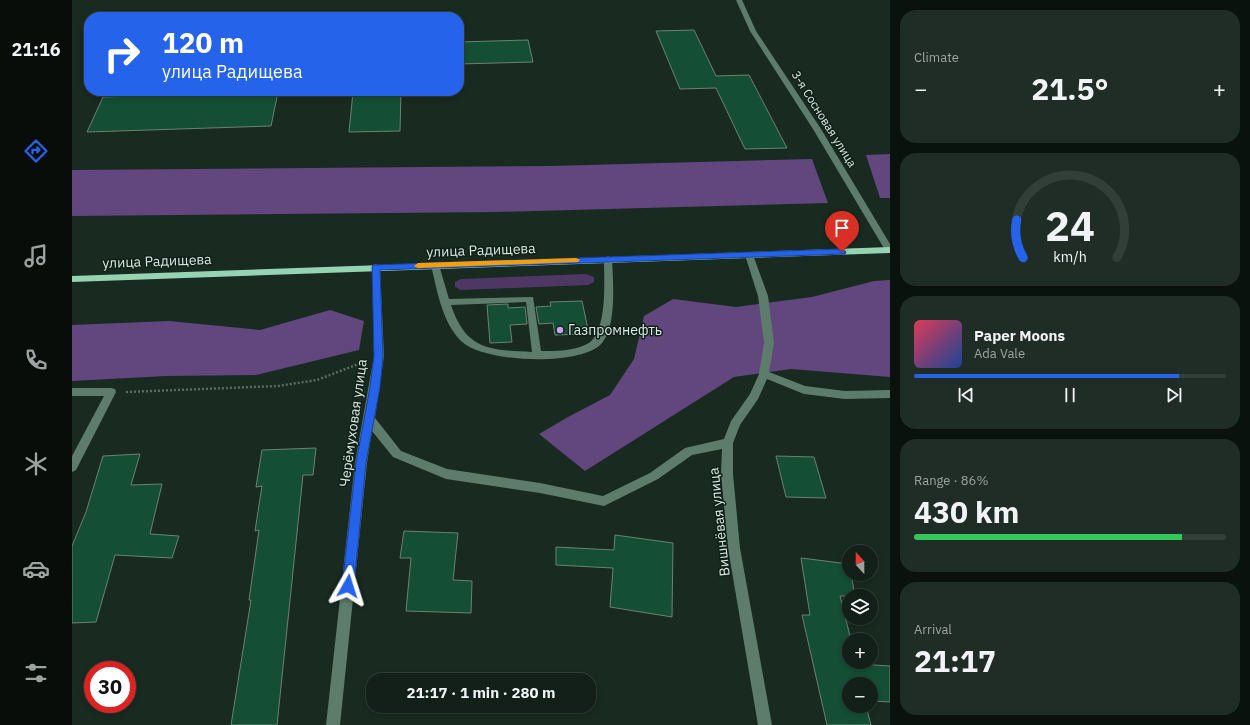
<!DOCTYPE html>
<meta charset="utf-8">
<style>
:root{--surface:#132019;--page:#202d26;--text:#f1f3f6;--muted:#9da3a2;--line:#323e38;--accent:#2563eb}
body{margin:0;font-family:"IBM Plex Sans",sans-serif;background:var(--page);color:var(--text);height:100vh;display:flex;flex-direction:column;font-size:15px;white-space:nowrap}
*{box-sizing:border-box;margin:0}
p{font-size:13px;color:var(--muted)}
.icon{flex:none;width:22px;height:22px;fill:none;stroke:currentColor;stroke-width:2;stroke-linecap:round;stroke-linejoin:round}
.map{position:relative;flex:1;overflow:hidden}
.panel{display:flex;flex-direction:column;gap:10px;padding:10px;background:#0a120e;width:360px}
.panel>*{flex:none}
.hud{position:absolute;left:12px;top:12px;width:380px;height:84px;border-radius:16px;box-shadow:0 2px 6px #0003,0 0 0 1px var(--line);background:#2563eb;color:#fff;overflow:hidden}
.needle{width:26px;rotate:339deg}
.controls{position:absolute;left:770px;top:545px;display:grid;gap:8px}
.controls a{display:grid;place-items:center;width:36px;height:36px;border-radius:50%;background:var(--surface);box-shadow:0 2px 6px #0003,0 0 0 1px var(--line);font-size:20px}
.speed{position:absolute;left:12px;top:661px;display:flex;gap:8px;font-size:20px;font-weight:700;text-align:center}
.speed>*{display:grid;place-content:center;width:52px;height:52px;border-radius:50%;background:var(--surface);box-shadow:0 2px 6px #0003,0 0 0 1px var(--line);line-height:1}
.speed .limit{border:6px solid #d22;background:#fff;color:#111}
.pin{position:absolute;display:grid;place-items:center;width:34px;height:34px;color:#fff;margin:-41px -17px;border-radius:50% 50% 50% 0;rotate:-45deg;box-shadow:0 0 4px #0007}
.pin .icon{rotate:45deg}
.me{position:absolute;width:44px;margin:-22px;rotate:6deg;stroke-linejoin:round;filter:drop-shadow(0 0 3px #0008)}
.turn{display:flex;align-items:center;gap:14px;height:84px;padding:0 12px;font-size:18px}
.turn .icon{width:52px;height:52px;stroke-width:2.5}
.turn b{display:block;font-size:28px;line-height:34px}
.big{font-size:30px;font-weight:700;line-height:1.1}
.panel .tile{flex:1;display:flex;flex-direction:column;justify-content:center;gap:6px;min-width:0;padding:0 14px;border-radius:16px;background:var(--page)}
.panel .dial{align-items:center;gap:0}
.dial svg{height:104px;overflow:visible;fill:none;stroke:var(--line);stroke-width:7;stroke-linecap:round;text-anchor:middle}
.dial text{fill:var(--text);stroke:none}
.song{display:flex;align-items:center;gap:12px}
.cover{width:48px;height:48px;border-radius:6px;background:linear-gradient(135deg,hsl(350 70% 55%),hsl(220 70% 35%))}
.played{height:4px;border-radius:2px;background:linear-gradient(90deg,var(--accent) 85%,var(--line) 85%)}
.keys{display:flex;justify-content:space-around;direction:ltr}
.heat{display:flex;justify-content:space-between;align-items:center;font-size:22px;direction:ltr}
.charge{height:6px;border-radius:3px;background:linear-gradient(90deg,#34c759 86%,var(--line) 0)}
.trip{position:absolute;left:294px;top:673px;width:230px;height:40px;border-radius:16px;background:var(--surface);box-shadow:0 2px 6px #0003,0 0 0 1px var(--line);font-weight:700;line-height:40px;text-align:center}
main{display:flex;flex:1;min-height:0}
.menu{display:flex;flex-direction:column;width:72px;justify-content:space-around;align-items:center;background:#080d0a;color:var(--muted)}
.menu .icon{width:28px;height:28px}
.menu .current{color:var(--accent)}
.menu b{font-size:18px;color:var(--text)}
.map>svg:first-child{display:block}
</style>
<main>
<nav class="menu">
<b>21:16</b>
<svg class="icon current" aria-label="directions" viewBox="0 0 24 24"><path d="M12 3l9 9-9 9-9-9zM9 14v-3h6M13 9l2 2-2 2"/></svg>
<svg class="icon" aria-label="music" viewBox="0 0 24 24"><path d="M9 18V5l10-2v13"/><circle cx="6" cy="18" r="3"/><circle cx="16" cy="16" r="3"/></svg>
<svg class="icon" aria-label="phone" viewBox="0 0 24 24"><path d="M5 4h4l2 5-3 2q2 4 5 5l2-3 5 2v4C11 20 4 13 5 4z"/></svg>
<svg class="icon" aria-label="climate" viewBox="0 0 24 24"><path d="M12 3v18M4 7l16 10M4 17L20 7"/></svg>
<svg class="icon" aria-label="car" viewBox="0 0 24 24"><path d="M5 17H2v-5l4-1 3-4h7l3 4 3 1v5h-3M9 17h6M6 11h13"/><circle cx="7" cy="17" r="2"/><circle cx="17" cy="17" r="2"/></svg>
<svg class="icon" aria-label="filters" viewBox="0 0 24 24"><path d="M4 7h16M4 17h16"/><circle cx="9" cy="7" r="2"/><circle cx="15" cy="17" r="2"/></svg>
</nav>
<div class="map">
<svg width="818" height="725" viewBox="0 0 818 725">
<rect width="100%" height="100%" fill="#192a21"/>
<path fill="#4e3765" d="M514,274L522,277V282L516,285L389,290L383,287V282L389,279Z"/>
<path fill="#62467e" d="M818,154V198H808L794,155Z
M740,159L756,203L424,212L0,216V170L479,166Z
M818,280V377L719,369L662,377L513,471L467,434L496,417L538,395L562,359L572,316L601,299L664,307L740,297L802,281Z
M258,310L292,321L287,350L184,375L94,376L0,381V325L97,321L188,330Z"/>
<path fill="#134e35" stroke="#6d8176" d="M622,30L644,76L677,75L715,148L673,149L644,88L608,89L584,31Z
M456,40L461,62L387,64V42Z
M307,91H329L328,131L277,132L281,92Z
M206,92L199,126L15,132L31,97Z
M510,301L517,334L483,335L481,323L467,324L464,307L479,306L478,302Z
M436,304V308L453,307L455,324L438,325L440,342L418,343L415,305Z
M244,448L241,475H231L205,725H159L179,600H177L187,530L183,531L190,486L184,487L190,450Z
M68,454L59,485L90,484L78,534L107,536L100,558L43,555L24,622L0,623V546L14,512L31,456Z
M704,456L742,457L754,498L714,497Z
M332,531L386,533L381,580L400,581L399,613L334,611L339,558H328Z
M543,535L601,543L600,617L538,607L541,568L484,565V547L542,550Z
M729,558L777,564V574H779L783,596H768L779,640H777V662H785L786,664L818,666V702L799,701V684H777V706H794L799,725H755L730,615H738Z"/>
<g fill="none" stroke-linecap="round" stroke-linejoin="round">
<path stroke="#5c6b63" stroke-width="2.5" stroke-dasharray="2 2" stroke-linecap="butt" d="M54,392L206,386L245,380L289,363"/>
<path fill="#5e7c6c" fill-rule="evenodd" d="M664,0H670L684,31L749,129L818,244V253L814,252L813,250L741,129L678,31Z
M677,252L681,255L696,296L702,343L697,372L733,386L773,391L818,390V398L773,399L732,394L695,379L686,399L668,425L661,443V474L668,548L700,725H686L656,548L649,474L650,449L620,455L586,479L532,506L468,493L374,479L321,457L300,431L295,463L268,725H254L283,463L302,356L300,267L301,265L304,264L308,267L312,356L303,418L329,451L375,469L468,483L531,496L578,473L613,448L652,439L659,421L678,394L687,374L692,343L686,296L673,255Z
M536,256L540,259C541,281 545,325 530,343C510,367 411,363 389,341C370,322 365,290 359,265L363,262L367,265L377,299L461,297L469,351C484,351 502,351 515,344C536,333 532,280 532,259ZM454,302L460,352C417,350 394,350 379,305Z
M0,388H39L43,389L44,392L4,470L0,472V456L32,396H0Z"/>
<path fill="#95d3b3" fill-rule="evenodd" d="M818,247V253L0,282V276Z"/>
</g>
<path fill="#2563eb" stroke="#184099" d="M770,249L774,252L773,254L308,270L311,356L308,387L294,463L282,586L280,590L276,591L272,590L270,586L284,463L298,387L302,356L300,267L301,265Z"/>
<path fill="#f59e0b" d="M504,258L508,260L506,262L346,268L342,266L346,263Z"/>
<circle fill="#c9a5ee" stroke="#0f2018" stroke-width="1.5" cx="488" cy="330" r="4"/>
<g text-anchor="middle" stroke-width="3" stroke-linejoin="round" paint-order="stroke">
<g font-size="12" fill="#dce7e0" stroke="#0f2018">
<text transform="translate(752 119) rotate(58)" y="4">3-я Сосновая улица</text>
</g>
<g font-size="14" fill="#dce7e0" stroke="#0f2018">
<text transform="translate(409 250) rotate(-2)" y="5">улица Радищева</text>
<text transform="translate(85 261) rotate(-2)" y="5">улица Радищева</text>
<text transform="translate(281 423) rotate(-82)" y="5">Черёмуховая улица</text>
<text transform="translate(647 522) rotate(-96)" y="5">Вишнёвая улица</text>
</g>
<g font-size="14" fill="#dce7e0" stroke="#0f2018" text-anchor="start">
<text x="496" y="335">Газпромнефть</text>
</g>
</g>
</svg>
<div class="controls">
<a><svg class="needle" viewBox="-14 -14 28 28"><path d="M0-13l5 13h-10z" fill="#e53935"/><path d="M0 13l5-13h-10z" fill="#9da3a2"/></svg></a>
<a><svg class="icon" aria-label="layers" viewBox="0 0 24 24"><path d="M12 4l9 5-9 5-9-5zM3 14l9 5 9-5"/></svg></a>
<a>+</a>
<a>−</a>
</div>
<div class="speed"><div class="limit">30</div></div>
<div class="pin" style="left:770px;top:252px;background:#d93025"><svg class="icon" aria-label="arrive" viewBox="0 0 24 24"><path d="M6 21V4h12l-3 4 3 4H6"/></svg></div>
<svg class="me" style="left:276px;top:586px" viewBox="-20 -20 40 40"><path d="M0-17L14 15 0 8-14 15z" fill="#2563eb" stroke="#fff" stroke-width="4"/></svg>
<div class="trip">21:17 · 1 min · 280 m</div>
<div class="hud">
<div class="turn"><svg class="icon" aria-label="right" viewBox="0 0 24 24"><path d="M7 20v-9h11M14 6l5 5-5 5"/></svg><div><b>120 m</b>улица Радищева</div></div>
</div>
</div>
<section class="panel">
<div class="tile"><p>Climate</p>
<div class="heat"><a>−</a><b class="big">21.5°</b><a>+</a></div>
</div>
<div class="tile dial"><svg viewBox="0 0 100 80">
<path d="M14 69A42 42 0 1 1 86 69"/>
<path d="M14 69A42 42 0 0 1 9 40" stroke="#2563eb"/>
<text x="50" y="56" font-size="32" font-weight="700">24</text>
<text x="50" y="72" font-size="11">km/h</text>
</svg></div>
<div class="tile">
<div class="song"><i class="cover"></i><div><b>Paper Moons</b><p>Ada Vale</p></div></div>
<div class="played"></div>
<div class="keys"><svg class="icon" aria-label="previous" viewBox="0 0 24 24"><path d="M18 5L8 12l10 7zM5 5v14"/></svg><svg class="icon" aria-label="pause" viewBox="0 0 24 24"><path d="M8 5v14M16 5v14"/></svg><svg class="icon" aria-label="next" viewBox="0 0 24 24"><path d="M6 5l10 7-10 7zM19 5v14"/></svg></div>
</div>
<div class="tile"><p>Range · 86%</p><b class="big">430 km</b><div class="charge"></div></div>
<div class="tile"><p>Arrival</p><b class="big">21:17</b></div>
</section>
</main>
